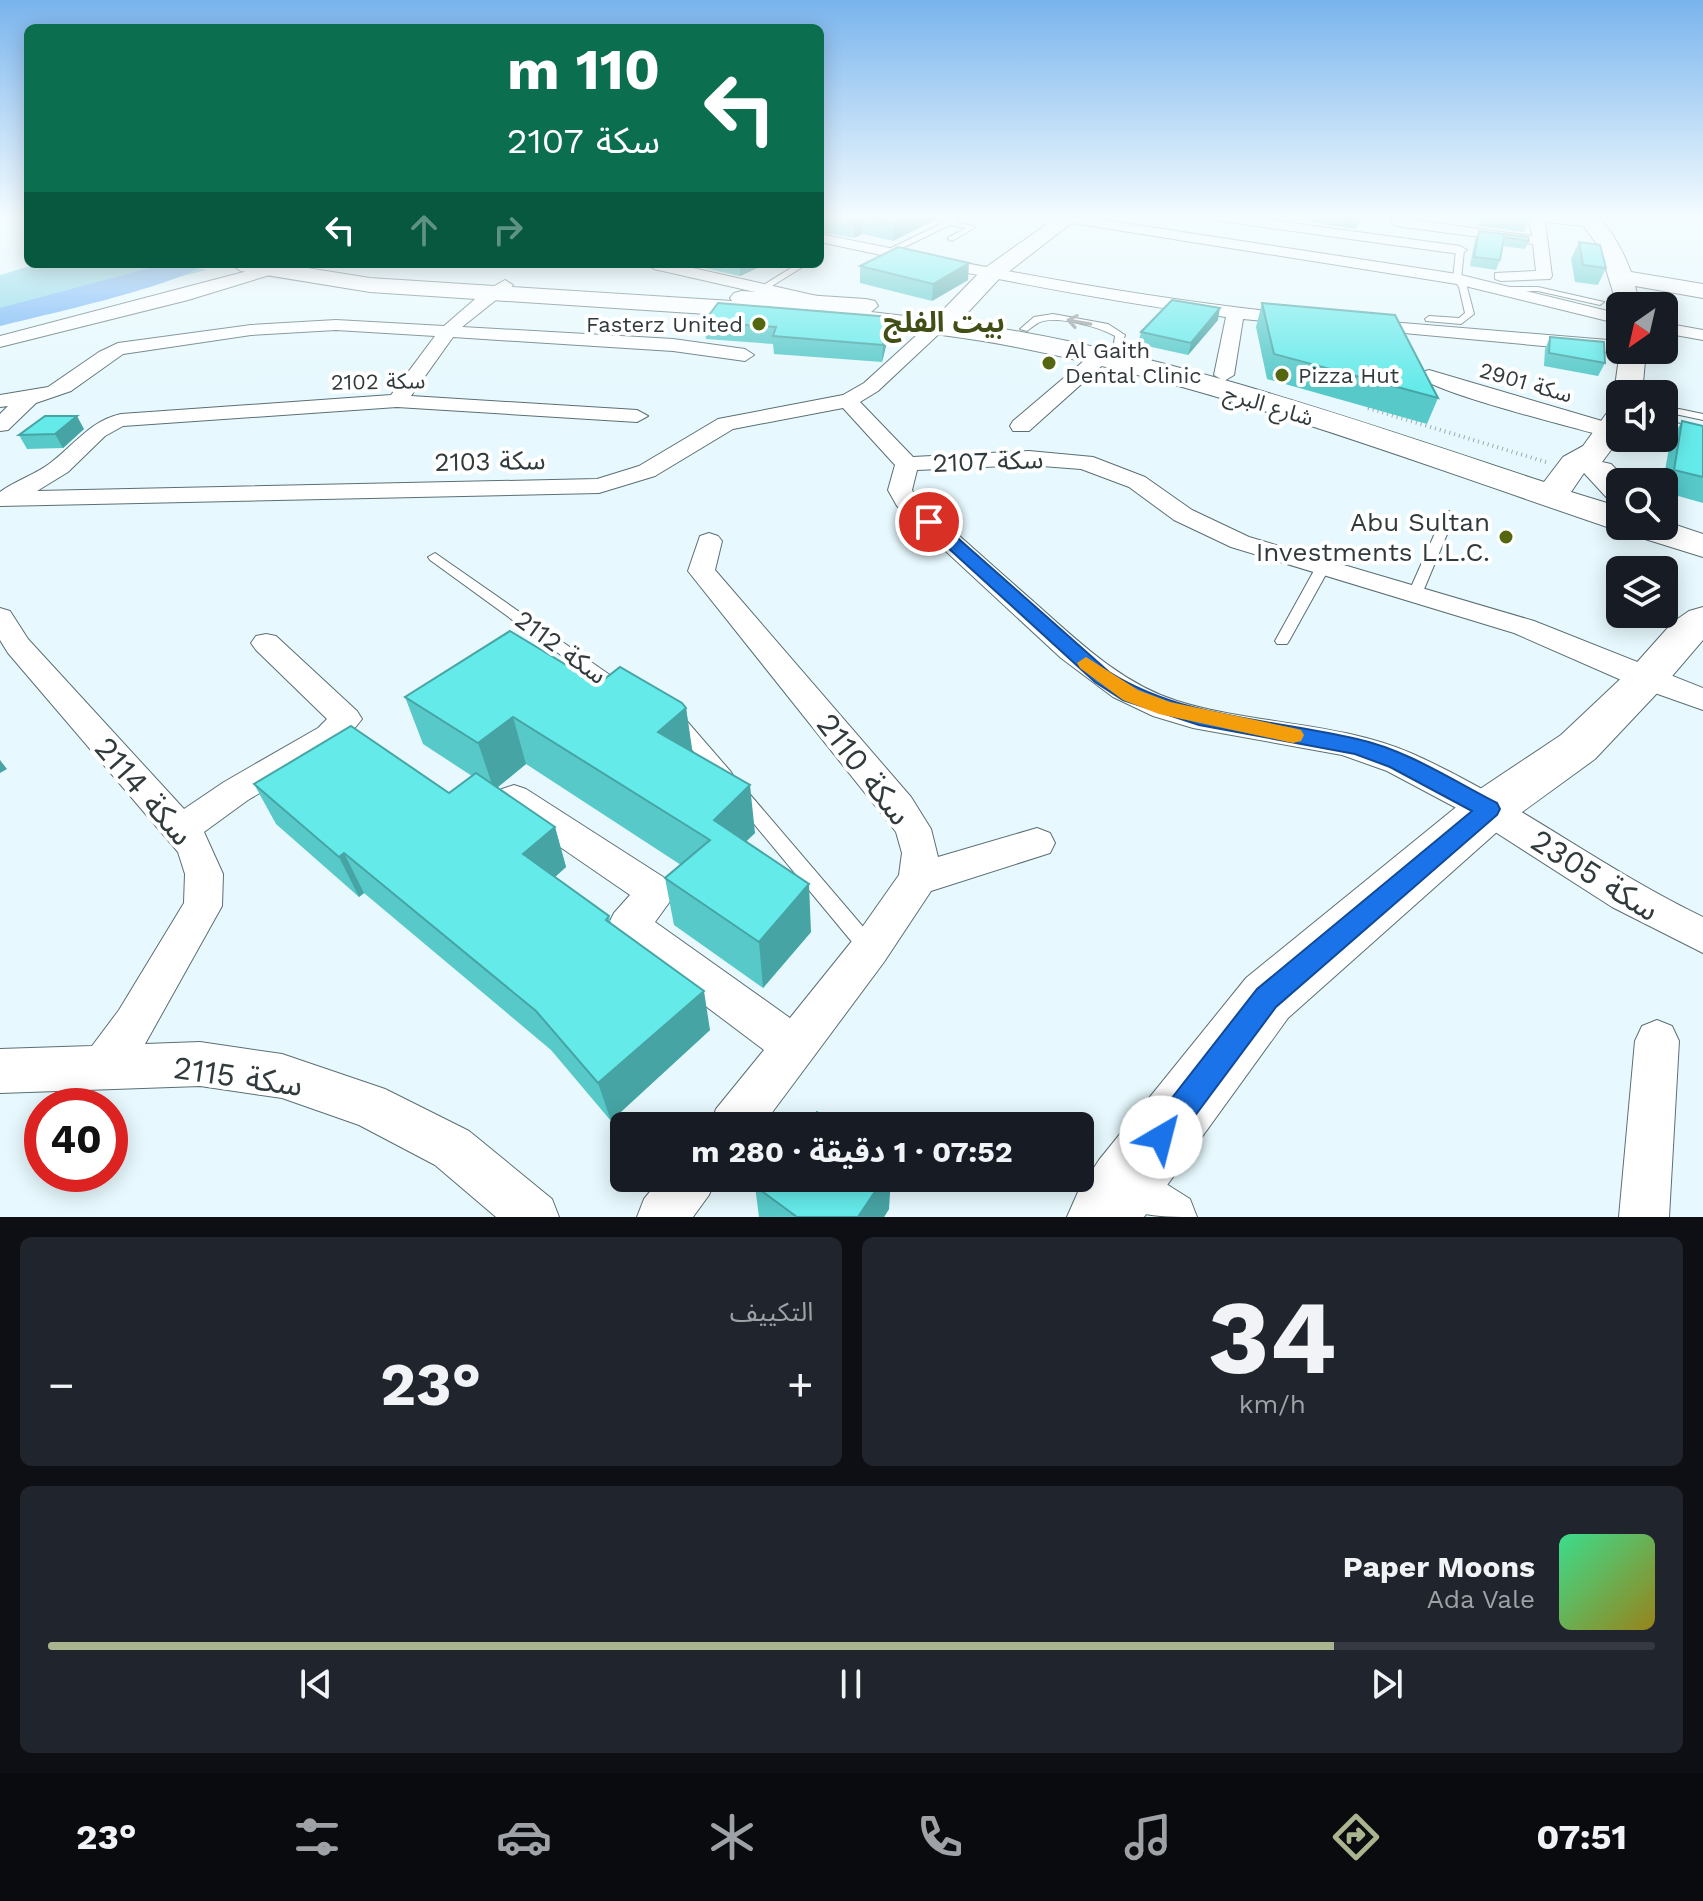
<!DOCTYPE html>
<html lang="ar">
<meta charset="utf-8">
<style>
:root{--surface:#171b24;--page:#20242c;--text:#f1f3f6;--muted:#9ea1a6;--line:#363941;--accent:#aab48e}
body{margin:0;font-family:"Work Sans","Noto Sans Arabic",sans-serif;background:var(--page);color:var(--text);direction:rtl;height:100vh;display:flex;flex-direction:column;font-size:30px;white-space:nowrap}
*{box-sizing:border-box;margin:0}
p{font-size:26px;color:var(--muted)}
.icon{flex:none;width:44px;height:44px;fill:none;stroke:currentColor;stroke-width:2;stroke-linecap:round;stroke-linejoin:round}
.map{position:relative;height:1217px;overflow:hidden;direction:ltr}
.drawer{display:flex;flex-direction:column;gap:20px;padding:20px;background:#0d0f14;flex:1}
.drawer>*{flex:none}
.guide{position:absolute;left:24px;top:24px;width:800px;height:244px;border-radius:12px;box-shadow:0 4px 20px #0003;direction:rtl;background:#0b6e4f;color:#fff;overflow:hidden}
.needle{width:52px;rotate:214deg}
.fabs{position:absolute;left:1606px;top:292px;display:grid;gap:16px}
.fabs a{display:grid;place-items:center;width:72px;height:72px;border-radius:12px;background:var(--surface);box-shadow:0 4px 20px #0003;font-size:40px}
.speed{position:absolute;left:24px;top:1088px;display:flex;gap:16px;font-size:40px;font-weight:700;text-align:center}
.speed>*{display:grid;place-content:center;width:104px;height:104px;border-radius:50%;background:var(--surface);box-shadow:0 4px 20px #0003;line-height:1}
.speed .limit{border:12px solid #d22;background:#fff;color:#111}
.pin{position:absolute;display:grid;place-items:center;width:68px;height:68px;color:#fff;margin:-34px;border:4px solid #fff;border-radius:50%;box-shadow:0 2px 8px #0007}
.me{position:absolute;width:88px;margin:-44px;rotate:37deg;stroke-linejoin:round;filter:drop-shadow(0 0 6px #0008)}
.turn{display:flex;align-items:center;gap:28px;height:168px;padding:0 32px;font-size:36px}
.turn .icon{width:104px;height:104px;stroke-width:2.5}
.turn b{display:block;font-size:56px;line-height:68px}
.lanes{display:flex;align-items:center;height:76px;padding:0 32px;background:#0003;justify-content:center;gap:40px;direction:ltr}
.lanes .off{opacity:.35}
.big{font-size:60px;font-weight:700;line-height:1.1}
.drawer .tile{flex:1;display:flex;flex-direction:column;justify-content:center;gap:12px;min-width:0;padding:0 28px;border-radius:12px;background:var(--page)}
.drawer .dial{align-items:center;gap:0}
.dial b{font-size:104px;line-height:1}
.song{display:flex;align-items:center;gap:24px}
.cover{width:96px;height:96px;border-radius:12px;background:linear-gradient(135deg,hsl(150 70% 55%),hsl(50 70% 35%))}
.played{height:8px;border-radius:4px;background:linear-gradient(90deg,var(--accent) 80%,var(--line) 80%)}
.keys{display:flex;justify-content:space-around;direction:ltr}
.heat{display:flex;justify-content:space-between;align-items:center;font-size:44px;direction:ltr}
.drawer .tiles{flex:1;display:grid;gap:20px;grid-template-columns:1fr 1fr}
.tile:last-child{grid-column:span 2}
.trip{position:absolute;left:610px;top:1112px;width:484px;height:80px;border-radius:12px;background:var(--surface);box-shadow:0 4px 20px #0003;font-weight:700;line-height:80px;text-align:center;direction:rtl}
.dock{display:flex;height:128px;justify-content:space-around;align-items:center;background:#090b0e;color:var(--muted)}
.dock .icon{width:56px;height:56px}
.dock .active{color:var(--accent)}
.dock b{font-size:36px;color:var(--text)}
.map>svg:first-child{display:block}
</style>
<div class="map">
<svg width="1703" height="1217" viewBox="0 0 1703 1217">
<rect width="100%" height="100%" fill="#e7f9fe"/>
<path fill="#87d5e6" d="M37,264H185L206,270L0,324V275Z"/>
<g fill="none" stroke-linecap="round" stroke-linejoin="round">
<path fill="#72b3f4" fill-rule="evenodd" d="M165,264H202C189,283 32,318 0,326V308Z"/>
<g stroke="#5b6f73" stroke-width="2">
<path id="lane" d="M955,217H963L956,222L976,227L952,241L948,239L949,237L966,228L950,225L890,254L883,252Z
M1460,248L1464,250L1461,279L1467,287L1474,314L1461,324L1426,321L1425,319L1429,316L1459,318L1465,313L1459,287L1453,279L1456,250Z
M794,266L801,268L764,291L757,289Z
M1504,287H1538L1604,302L1600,305L1538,291H1501L1500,289Z
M1053,314L1108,324L1125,335L1121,348L1113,350L1115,336C1100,327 1054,314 1038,323C1034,325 1031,328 1027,331L1020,329L1034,317Z
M1679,409L1703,414V420L1675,414V410Z
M1449,511L1455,515L1422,594L1420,597H1410L1408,594L1443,515Z
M435,553L617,680L625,681L628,685L625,689L614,691L609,690L430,560L428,557Z
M1323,563L1330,567L1289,641L1287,644H1277L1275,641L1316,567Z
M679,717L685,719L731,772L734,777L731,782L725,783L719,782L673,727L671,723L673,719Z
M741,789L747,791L876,942L879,948L876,954L869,957L862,954L735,801L732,796L735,791Z"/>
</g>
<g stroke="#5b6f73" stroke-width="2">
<path id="street" d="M1053,217H1084L1457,274L1620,314V324L1457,284L1060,221Z
M1213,217H1248L1460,246L1467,250L1460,254L1220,221Z
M1391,217L1532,236L1529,217C1550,217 1585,211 1601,223L1594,227L1545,222L1552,276L1550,279L1501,281L1495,279V273L1536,271L1533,244L1403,227L1392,224Z
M820,234C978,266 1135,298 1296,314L1305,319L1296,324L1243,319L1234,375L1224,381L1214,375L1226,317C1089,299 955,271 820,242Z
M646,264H675L817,296L825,301L817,306L654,269Z
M270,265L276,267V273L188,300L0,347V336Z
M505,280L513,285L511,288L462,327L673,339L745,349L754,355L745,361L673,351L453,337L411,396L637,410L648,416L637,422L397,407L123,426L105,436L68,472L37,491L597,479L639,466L718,419L843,395L864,383L930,323H942L945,327L942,331L878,391L860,402L913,457L1029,451L1093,457L1145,477L1192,510L1249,537L1534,621L1703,688V710L1635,686L1514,633L1231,547L1174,520L1129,487L1081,469L1029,465L917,470L912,490L916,497C955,532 994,567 1034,602C1077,640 1120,683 1177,701C1254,725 1337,721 1413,754C1514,799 1603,869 1703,917V953L1612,907L1464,812L1387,771L1342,755L1193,728L1153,716L1113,697L1061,658L897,506L888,490L895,465L843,408L733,429L655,476L599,493L0,506V492C15,481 34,475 49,464C74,446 89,421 121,414L391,395L435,336L336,330L251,335L123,354L71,391L36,403L8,430L0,431V414L8,406L0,407V395L48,387L99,352L118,343L251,325L336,320L444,326L482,293Z
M1366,320L1620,341V350H1627L1620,353L1360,329L1357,325Z
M1664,323L1703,330V340L1664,333Z
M1099,352L1108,358L1106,362L1029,431H1013L1010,426L1013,421L1092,354Z
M1429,370L1619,426L1620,434L1611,437L1603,436C1573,427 1434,393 1419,376L1422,372Z
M1664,419L1703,431V445L1664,432Z
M709,533L718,536L722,541L715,570L911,797L931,829L938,857L1037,828L1050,833L1055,843L1050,853L931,891L884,962L762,1126H710L716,1109L764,1050L614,937L608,925L614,913L630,895L502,807L497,798L502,789L514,785L526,789L671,882L676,893L655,922L790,1018L856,936L899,875L902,853L896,832L688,571L700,536Z
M0,608L10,611L28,639L184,809L224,782L318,728L327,719L256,650L251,643L256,636L266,634L276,636L357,711L362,719L342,744L248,800L204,832L223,874L222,906L145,1044L200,1042L282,1054L385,1089L469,1131L552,1199L559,1217H496L435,1165L359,1125L282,1098L200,1086L0,1093V1049L92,1046L119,1010L184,903L185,874L178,852L8,653L0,640Z
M1657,1020L1672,1026L1679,1041L1669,1217H1619L1635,1041L1642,1026Z
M1124,1161L1141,1168L1190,1199L1197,1217C1157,1217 1118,1217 1100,1185L1107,1168Z
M661,1178H716L709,1195L693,1217H637L644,1199Z"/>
</g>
<g stroke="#5b6f73" stroke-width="2">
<path id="secondary" d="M1057,217H1079L998,280L959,322C1159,350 1353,419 1544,482L1563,457L1583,446L1609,410L1620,407V438L1602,462L1611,464L1629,482H1620V502L1608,499L1584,473L1571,492L1620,507V526H1664V521L1703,534V557L1629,534L1626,528L1607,527C1413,461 1219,387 1016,347C957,335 896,330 836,323L827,321L824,316L827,311L778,308L780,311L777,316L768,318L370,292L241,271L230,264H282L370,278L732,301L730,298L734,293L742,291L866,299L875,301L878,306L871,312L939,320L941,312L982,270Z
M1577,217H1598C1613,232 1623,251 1631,272L1703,284V298L1635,286L1640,306H1620L1619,311L1599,247Z
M1620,350H1646L1642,394H1620V401L1614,394Z
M1703,607V640L1661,689L1595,759L1507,823L1288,1018L1144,1217H1067L1078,1192L1099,1160L1246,978L1471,795L1561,735L1631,669L1673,622L1689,611Z"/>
</g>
<path stroke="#9cabae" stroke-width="3" stroke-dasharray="1 3" stroke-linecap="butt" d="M0,218L5,217"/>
<path stroke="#9cabae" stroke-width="4" stroke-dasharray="1 4" stroke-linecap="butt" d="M1368,408L1546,462"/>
<use href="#lane" fill="#fff" fill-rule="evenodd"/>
<use href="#street" fill="#fff" fill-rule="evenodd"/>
<use href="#secondary" fill="#fff" fill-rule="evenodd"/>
</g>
<path fill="#57c9c9" d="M820,217H941L893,241L863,234L854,238L820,232Z
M1311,217H1360L1356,229L1309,222Z
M1481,217H1529V218L1524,232L1478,226Z
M1479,231L1529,241L1525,249L1502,246L1500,260L1496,270L1470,266L1475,239Z
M1579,242L1606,268L1598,285L1575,282L1571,259Z
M687,264H766L740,276Z
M860,266L968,280L932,301L860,283Z
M1262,303L1438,398L1427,424L1267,379L1256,327Z
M1218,320L1188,355L1138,344L1141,332Z
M704,322L889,334L882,362L774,354L773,344L706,339Z
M1550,337L1605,363L1598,376L1544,366L1545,349Z
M1682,421L1703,426V503L1664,492V482H1663L1670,442Z
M84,429L63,448L27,449L19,435Z
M598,684L686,708L692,752L755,833L746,841L811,932L763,988L674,925L665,878L681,865L526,764L497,788L555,827L566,867L555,877L609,916L611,923L710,1030L611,1121L551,1050L364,893L359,897L276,824L254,784L449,793L472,776L423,744L405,697Z
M755,1186L889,1209L884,1217H759Z"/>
<path fill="#47a4a4" d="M863,217V234L854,238V221Z
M908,217H941L893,241L894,224Z
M969,263L968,280L932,301L933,284Z
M740,264H766L740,276Z
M1220,308L1218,320L1188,355L1191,343Z
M890,317L889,334L882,362L883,345Z
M77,416L84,429L63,448L55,434Z
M686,708L693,755L658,732Z
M513,717L526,764L494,790L478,743Z
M0,760L7,769L0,773Z
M750,785L755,833L720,867L714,820Z
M555,827L566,867L536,894L523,854Z
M344,853L364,893L359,897L339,857Z
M809,884L811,932L763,988L759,942Z
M704,991L710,1030L611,1121L598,1083Z
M884,1178H891L889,1209L884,1217H858Z"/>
<path fill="#65eaea" stroke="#47a4a4" stroke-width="2" d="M827,217H908L894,224L863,217L854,221Z
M1319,217H1360L1358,222Z
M1479,231L1528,237L1529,241L1504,237L1500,260L1474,257Z
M1579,242L1600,245L1606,268L1583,265Z
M898,247L969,263L933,284L860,266Z
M1172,300L1220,308L1191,343L1141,332Z
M718,303L890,317L883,345L773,336L776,327L704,322Z
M1262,303L1395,315L1438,398L1274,354Z
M1550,337L1604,342L1605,363L1549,353Z
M45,416H77L55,434L19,435Z
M1682,421L1703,426V477L1674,470Z
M510,631L598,684L620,667L682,703L686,708L658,732L750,785L714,820L809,884L759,942L665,878L710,840L513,717L478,743L405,697Z
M351,726L449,793L476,773L555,827L523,854L609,916L606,920L704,991L598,1083L536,1011L344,853L339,857L254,784Z
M817,1112L836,1126H805Z
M761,1178H884L858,1217H797L755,1186Z"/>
<defs><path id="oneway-shaft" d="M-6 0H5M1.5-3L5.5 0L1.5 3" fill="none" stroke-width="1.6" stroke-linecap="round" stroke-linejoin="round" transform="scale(2)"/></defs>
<use stroke="#989c9e" href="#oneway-shaft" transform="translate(1079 322) rotate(-170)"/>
<linearGradient id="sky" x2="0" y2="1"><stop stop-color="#79b4ed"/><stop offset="0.56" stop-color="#f4fcff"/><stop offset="1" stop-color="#f4fcff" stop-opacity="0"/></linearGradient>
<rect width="1703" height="387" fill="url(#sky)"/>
<path fill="#1a73e8" stroke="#114b97" stroke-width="2" d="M929,517L935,518L1109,672C1184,719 1273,719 1357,739C1407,750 1452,780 1497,803L1500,809L1497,815L1276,1007L1171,1148L1161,1152L1150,1148L1145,1137L1150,1126L1257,989L1472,811L1390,767L1355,754L1199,725L1123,700L1095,682L923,525L921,522Z"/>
<path fill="#f59e0b" d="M1086,657L1138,690L1170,702L1293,728L1301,730L1304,735L1301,741L1293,743L1159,714L1123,700L1080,668L1077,663Z"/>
<g fill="#546610" stroke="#fff" stroke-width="3">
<circle cx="759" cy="324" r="8"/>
<circle cx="1049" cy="363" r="8"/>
<circle cx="1282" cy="375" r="8"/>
<circle cx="1506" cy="537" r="8"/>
</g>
<g text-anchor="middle" stroke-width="8" stroke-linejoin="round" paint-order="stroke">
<g font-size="22" fill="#313a3c" stroke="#fff" text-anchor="start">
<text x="743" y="332" text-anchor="end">Fasterz United</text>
<text x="1065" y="358">Al Gaith<tspan x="1065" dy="25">Dental Clinic</tspan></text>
<text x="1298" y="383">Pizza Hut</text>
</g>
<g font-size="22" fill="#313a3c" stroke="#fff">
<text transform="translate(378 381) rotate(-1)" y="8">سكة 2102</text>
<text transform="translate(1526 382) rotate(16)" y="8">سكة 2901</text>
<text transform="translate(1269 405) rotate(17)" y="8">شارع البرج</text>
</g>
<g font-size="26" fill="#313a3c" stroke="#fff">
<text transform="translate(490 461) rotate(-1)" y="9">سكة 2103</text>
<text transform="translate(988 461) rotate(-2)" y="9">سكة 2107</text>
<text transform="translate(561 647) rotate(36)" y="9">سكة 2112</text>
</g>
<g font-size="26" fill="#313a3c" stroke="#fff" text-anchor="end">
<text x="1490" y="531">Abu Sultan<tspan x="1490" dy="30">Investments L.L.C.</tspan></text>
</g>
<g font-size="28" font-weight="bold" fill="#414e16" stroke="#fff">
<text x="944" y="332">بيت الفلج</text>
</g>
<g font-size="32" fill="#313a3c" stroke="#fff">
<text transform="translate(864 769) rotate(52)" y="11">سكة 2110</text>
<text transform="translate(144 791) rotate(49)" y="11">سكة 2114</text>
<text transform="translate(1595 875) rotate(32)" y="11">سكة 2305</text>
<text transform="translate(238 1076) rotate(8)" y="11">سكة 2115</text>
</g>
</g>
</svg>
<div class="fabs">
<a><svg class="needle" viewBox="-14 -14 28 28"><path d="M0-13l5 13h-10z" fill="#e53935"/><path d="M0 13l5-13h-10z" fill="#9ea1a6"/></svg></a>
<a><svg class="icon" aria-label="sound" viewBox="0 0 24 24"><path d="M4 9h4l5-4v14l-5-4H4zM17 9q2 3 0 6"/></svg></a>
<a><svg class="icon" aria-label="search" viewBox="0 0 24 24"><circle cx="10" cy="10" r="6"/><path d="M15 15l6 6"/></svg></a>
<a><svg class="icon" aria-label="layers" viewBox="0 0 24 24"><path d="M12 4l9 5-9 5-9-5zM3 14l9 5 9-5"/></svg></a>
</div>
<div class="speed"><div class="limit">40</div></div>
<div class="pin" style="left:929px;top:522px;background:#d93025"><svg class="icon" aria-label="arrive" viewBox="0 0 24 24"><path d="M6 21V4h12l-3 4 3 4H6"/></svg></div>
<svg class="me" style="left:1161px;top:1137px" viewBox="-20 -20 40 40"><circle r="19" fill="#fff"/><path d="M0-13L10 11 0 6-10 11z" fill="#1a73e8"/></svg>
<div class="trip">07:52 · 1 دقيقة · 280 m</div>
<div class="guide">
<div class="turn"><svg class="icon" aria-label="left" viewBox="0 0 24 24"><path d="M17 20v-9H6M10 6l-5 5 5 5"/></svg><div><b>110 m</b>سكة 2107</div></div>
<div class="lanes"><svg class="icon" aria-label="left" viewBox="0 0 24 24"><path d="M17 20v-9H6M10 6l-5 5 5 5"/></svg><svg class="icon off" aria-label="ahead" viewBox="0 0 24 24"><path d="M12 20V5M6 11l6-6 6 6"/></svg><svg class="icon off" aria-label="right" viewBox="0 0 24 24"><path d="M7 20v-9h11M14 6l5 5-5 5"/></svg></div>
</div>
</div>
<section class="drawer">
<div class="tiles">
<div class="tile dial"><b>34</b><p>km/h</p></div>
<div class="tile"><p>التكييف</p>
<div class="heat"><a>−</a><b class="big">23°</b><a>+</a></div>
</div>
<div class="tile">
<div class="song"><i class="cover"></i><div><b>Paper Moons</b><p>Ada Vale</p></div></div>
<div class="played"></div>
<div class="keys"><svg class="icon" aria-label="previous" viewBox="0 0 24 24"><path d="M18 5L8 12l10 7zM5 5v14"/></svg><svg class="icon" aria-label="pause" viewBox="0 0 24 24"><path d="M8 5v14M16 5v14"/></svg><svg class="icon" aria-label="next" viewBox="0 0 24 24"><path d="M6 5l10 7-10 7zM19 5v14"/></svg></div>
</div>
</div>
</section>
<nav class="dock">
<b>07:51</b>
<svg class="icon active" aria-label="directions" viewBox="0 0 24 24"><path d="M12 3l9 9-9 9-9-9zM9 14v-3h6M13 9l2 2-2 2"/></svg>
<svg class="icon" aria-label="music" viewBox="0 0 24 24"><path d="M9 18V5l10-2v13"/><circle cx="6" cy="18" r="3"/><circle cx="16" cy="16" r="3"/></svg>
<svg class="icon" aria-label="phone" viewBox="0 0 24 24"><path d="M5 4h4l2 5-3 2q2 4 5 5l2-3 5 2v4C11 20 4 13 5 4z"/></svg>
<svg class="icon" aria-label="climate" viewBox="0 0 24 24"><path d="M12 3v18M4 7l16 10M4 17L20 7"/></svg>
<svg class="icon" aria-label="car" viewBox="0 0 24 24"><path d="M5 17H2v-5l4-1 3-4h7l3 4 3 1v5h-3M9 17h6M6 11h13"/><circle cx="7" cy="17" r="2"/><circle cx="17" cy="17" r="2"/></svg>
<svg class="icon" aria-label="filters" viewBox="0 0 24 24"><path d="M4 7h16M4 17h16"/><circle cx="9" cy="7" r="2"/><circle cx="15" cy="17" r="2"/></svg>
<b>23°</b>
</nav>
